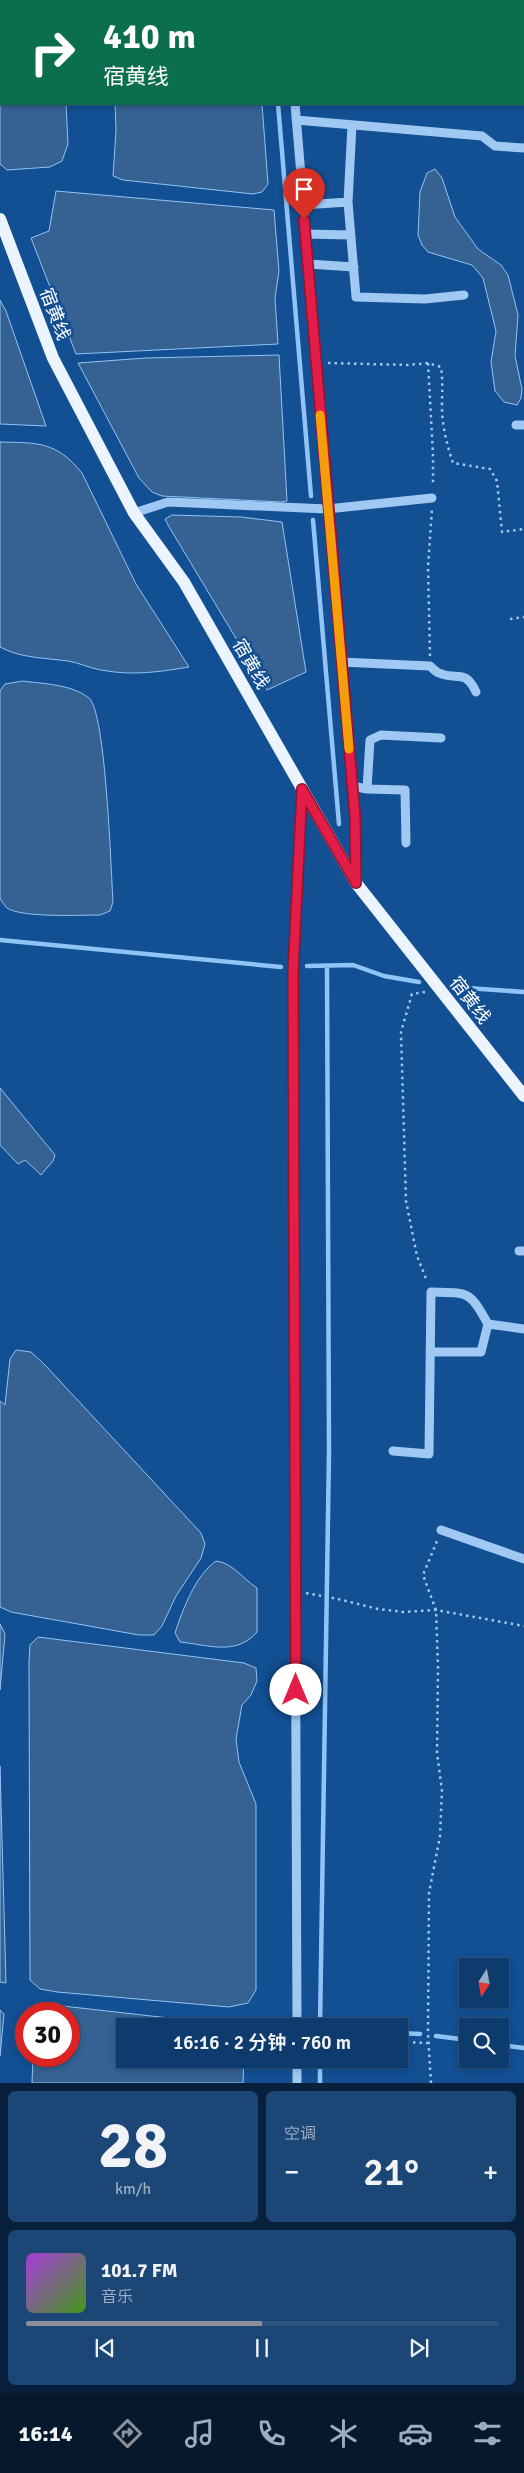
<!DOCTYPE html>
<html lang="zh">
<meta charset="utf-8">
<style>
:root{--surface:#0e3b6e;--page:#1c4676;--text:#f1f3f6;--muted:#9badc2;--line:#2e5581;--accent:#8c9099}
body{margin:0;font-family:Signika,"Noto Sans SC",sans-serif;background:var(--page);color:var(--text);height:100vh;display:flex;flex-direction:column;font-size:19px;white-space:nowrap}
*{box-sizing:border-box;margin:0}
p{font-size:16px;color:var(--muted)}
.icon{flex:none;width:28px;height:28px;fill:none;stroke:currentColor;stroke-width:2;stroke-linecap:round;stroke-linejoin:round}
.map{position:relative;height:2083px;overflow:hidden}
.panel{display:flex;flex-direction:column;gap:8px;padding:8px;background:#08203c;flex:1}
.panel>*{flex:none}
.guide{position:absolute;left:0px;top:0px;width:525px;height:105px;box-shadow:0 2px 8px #0003,0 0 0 1px var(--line);background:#0b6e4f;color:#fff;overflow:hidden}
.needle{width:32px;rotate:191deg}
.controls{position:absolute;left:459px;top:1958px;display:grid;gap:10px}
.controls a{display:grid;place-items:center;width:50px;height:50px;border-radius:0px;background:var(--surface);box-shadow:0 2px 8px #0003,0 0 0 1px var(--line);font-size:25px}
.speed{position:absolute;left:15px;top:2002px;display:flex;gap:10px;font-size:25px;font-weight:700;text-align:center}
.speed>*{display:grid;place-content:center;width:65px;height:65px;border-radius:50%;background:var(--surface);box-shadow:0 2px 8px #0003,0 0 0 1px var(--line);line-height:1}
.speed .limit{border:8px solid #d22;background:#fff;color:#111}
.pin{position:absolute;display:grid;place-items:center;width:42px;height:42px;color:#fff;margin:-51px -21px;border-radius:50% 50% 50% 0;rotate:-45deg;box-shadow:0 0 5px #0007}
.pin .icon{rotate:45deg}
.me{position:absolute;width:55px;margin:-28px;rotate:0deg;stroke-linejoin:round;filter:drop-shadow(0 0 4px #0008)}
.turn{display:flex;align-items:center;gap:18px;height:105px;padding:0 20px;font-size:22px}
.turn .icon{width:65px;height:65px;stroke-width:2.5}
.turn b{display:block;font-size:35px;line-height:42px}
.big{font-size:38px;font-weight:600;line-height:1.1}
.panel .card{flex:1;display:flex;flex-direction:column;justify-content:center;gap:8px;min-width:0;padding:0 18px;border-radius:8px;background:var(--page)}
.panel .dial{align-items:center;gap:0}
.dial b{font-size:65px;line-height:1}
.song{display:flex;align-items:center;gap:15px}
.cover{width:60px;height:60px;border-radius:8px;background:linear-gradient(135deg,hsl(280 70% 55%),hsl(100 70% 35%))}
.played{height:5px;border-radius:2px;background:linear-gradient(90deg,var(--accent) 50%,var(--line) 50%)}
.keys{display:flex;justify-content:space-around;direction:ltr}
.heat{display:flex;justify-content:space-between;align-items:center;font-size:28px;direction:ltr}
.panel .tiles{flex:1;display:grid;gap:8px;grid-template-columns:1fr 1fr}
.card:last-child{grid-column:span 2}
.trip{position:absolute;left:116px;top:2018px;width:292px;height:50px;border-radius:0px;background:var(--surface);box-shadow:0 2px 8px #0003,0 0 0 1px var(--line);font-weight:600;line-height:50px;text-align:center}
.tabs{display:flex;height:80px;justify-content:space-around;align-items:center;background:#06182c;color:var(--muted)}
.tabs .icon{width:35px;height:35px}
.tabs .on{color:var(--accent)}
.tabs b{font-size:22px;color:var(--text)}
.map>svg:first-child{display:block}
</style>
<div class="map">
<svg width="524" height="2083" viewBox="0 0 524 2083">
<rect width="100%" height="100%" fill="#124f93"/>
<path fill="#356293" stroke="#91c4f6" d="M0,0H59L1,1V104H66L68,144L62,161L50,167L7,170L0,164Z
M110,0H259L110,1Z
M115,104H262L268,184L262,192L253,194L123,180L113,176L116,130Z
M435,169L442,178L455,217L478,249L501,265L508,275L518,315L515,356L522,389L521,398L517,405L504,402L495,391L491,362L496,331L483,278L472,265L428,252L422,245L418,235L420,192L427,173Z
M56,191L274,210L279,271L275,298L278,344L76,354L31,238L49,231Z
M0,300L6,311L46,426L0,424Z
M279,355L287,501L281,502L162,496L152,492L139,478L78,363L145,358Z
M0,442C38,443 56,441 82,473L136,584L189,667C159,672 132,676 101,670C89,668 80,663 68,661C45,658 20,658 0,647Z
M172,515L241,517L282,522L306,672L267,690L168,525L165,519Z
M23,681C44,684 71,684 89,698C106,712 111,872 113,902L110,911L100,915C80,915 22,918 7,908C4,905 2,902 0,898V691L5,684Z
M0,1088L55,1155L53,1161L41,1175L25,1160L18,1164L0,1145Z
M16,1350L31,1352L45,1365L201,1533L205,1544L201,1558L176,1596L162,1626L154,1635H139L11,1612L0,1607V1401L5,1405L10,1359Z
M216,1561C233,1563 243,1579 257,1588V1632C237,1656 208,1645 180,1642L175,1633C183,1609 195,1576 216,1561Z
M0,1624L5,1634L0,1690Z
M38,1637L244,1663L256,1668L257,1681L251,1695L242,1705L236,1739L239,1762L256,1804V1990L248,2003L229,2007L57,1992L40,1989L30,1980L29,1662L30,1645Z
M0,1766L6,1983L0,1982Z
M54,2005L231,2025L125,2026V2059H244L243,2083H32L33,2056H69V2014H36L39,2006Z
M0,2010L4,2014L0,2056Z"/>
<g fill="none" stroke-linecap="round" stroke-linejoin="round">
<path stroke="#91c4f6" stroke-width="4.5" d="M269,0V1
M278,104L311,496
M313,520L339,824
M0,940L281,967
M307,966L353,965L384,976L419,982
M453,987L524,992
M320,2026L329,1452L327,966
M400,2033L420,2034
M436,2036L468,2040
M500,2045L524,2048
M320,2083V2059"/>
<path stroke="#9fc8f3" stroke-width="2.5" stroke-dasharray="2.5 4" stroke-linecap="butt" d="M416,0L420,1
M427,1L428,0
M328,363L408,365L428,363L441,367C443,381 442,393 442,407C442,426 447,445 453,463L490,469L497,481L502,532L524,529
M428,363L433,454V486
M510,619L524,617
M430,656L428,567L432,509
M425,992L412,994L401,1032L406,1201L417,1256L427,1281
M306,1593L338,1599L378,1609L403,1612L436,1610L524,1626
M400,2042L428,2043
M431,2083L428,2034L429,1893L440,1836L442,1791L437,1753L438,1667L436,1610L423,1575L437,1541"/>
<path stroke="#9fc8f3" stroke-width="9" d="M286,0V1
M351,1V0
M295,104L355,816L356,881
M296,120L482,136L495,146L524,148
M352,125L348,202L356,297L425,299L464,295
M303,205L348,202
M305,234L351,235
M308,264L354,267
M516,425H524
M134,513L168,502L327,509L432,498
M341,662L430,666C432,668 436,672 439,673C457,681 465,668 476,692
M352,786L367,789L405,790L406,843
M367,789L370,740L381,735L441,738
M519,1251H524
M430,1352H481L488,1324
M393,1451L429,1454L431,1292C469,1293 469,1290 488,1324L524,1329
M441,1530L524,1559
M297,2026L293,974L302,790
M297,2059V2083"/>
<path stroke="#ebf4ff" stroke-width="12" d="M0,219L53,358L134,513L184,582L356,883L524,1096"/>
</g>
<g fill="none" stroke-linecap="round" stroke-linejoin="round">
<g stroke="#92132f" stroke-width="12">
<path id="route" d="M296,1690L293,974L302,789L356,883L355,816L304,219"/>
</g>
<use href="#route" stroke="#e11d48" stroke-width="9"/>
<path stroke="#f59e0b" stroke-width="9" d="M320,415L349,749"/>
</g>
<g text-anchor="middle" stroke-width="5" stroke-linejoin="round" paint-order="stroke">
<g font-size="18" fill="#fff" stroke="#124f93">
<text transform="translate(55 314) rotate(69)" y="6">宿黄线</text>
<text transform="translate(251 664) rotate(60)" y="6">宿黄线</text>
<text transform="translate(470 1000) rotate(52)" y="6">宿黄线</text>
</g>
</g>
</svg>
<div class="controls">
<a><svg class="needle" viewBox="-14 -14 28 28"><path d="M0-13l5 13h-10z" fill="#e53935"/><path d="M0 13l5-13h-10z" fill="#9badc2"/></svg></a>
<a><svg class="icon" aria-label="search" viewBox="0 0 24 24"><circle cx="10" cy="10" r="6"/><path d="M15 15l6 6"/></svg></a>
</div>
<div class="speed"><div class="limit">30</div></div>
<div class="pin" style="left:304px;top:219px;background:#d93025"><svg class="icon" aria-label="arrive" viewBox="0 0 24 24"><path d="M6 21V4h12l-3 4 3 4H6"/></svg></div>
<svg class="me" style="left:296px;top:1690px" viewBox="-20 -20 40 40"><circle r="19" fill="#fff"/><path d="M0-13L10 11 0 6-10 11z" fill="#e11d48"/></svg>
<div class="trip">16:16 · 2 分钟 · 760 m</div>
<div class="guide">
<div class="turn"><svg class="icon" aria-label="right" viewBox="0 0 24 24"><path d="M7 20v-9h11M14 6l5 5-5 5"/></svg><div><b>410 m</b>宿黄线</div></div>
</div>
</div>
<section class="panel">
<div class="tiles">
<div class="card dial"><b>28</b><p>km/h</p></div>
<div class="card"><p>空调</p>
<div class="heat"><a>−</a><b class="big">21°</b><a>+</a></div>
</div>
<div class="card">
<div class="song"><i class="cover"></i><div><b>101.7 FM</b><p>音乐</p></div></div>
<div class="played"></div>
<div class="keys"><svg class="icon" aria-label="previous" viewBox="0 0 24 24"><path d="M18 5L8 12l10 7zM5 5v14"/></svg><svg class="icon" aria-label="pause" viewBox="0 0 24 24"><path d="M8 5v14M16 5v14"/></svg><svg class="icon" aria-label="next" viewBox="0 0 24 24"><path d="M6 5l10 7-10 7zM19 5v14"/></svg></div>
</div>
</div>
</section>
<nav class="tabs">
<b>16:14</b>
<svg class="icon on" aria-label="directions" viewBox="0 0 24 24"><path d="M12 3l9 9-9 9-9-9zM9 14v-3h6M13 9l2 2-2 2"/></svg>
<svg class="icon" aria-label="music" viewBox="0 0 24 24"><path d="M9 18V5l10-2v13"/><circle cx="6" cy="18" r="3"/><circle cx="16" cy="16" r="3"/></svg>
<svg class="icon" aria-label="phone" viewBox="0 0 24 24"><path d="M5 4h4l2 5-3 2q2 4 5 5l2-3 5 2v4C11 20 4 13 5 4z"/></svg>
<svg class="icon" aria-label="climate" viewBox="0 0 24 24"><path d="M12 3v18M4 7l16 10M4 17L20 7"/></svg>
<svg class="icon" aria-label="car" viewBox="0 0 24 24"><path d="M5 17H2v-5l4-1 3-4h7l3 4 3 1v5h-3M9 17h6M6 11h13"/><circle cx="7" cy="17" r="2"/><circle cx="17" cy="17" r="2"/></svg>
<svg class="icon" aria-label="filters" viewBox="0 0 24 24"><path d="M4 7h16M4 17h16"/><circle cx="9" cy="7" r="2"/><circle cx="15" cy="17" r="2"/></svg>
</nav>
